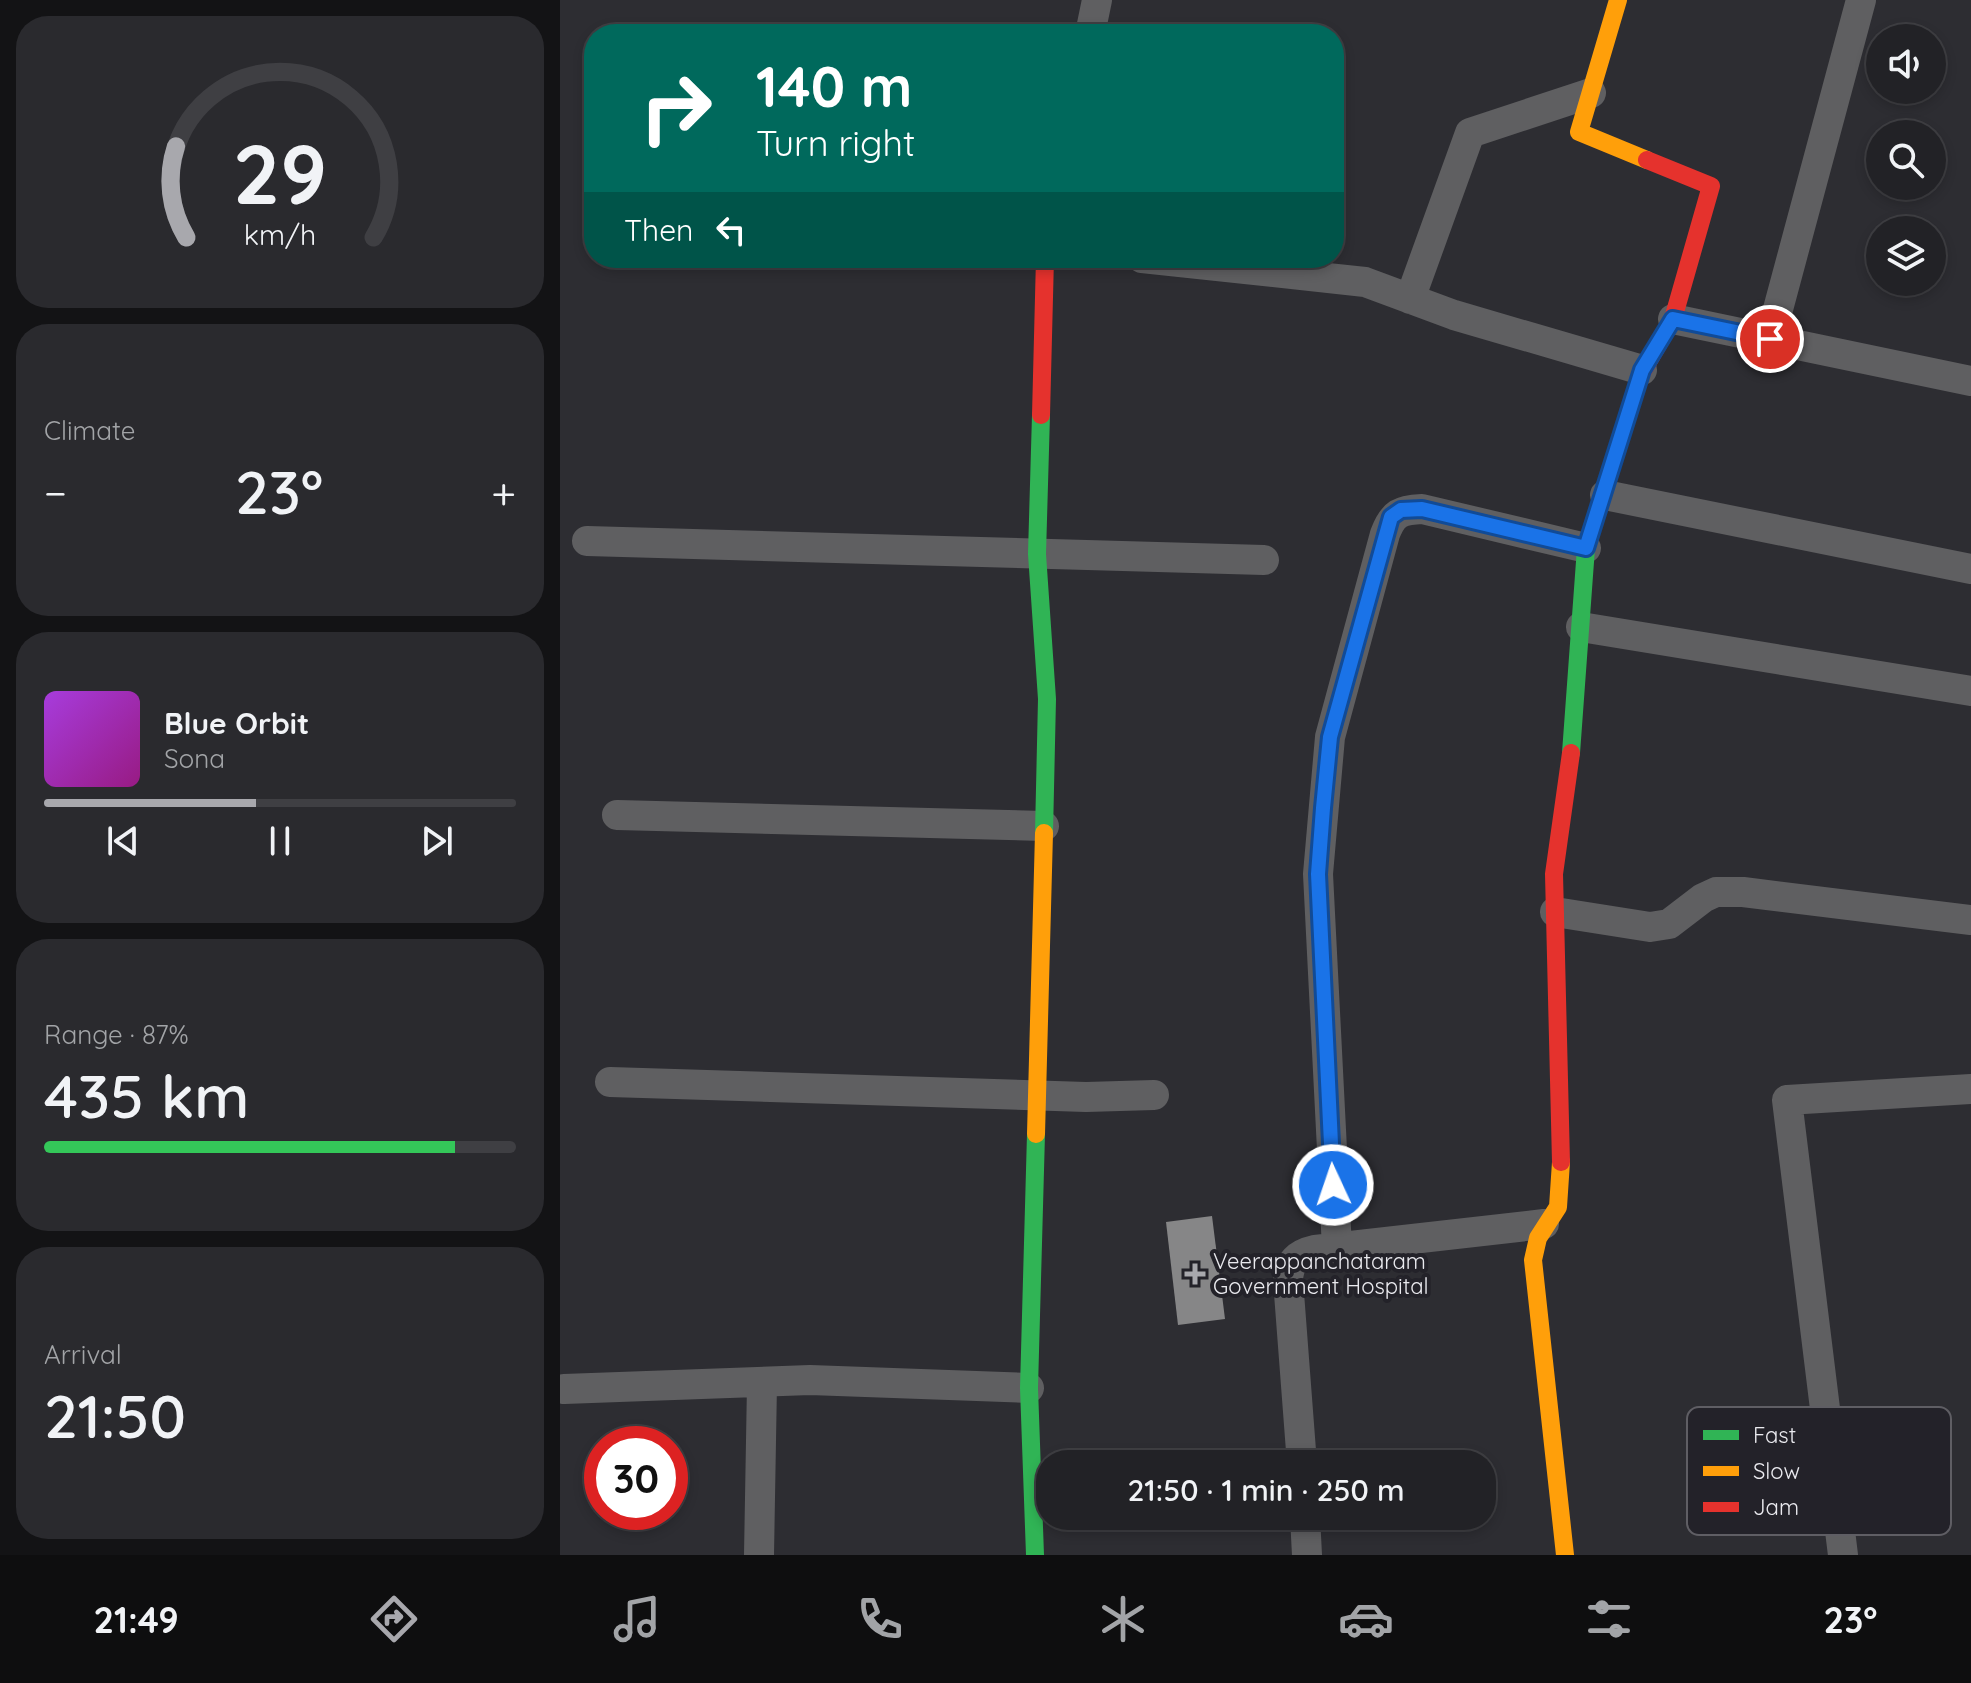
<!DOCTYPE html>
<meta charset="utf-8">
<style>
:root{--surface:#222226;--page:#2a2a2e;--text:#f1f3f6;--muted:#a2a4a7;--line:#3f3f43;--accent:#a8a8ad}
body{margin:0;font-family:Quicksand,sans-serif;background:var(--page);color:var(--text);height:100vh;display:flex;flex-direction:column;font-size:30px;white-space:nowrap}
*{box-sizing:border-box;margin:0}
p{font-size:26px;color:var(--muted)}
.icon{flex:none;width:44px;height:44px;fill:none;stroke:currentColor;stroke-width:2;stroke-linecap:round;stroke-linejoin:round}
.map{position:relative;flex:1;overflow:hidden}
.sheet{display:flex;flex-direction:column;gap:16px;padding:16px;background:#131315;width:560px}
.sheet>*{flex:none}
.banner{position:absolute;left:24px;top:24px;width:760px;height:244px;border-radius:32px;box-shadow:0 4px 12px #0003,0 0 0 2px var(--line);background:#00695c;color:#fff;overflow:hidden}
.buttons{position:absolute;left:1306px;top:24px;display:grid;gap:16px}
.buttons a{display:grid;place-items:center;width:80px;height:80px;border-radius:50%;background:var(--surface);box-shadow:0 4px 12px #0003,0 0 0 2px var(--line);font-size:40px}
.speed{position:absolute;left:24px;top:1426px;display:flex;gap:16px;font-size:40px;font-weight:700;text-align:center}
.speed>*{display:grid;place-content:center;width:104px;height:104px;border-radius:50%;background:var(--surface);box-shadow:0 4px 12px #0003,0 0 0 2px var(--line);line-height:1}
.speed .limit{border:12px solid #d22;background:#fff;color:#111}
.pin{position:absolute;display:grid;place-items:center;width:68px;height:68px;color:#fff;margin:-34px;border:4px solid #fff;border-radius:50%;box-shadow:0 2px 8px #0007}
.me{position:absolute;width:88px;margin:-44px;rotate:357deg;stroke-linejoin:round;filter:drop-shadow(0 0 6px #0008)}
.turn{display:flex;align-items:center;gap:28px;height:168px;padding:0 40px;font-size:36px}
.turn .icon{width:104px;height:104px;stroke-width:2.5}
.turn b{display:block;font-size:56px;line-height:68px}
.then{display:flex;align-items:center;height:76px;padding:0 40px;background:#0003;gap:16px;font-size:30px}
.big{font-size:60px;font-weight:600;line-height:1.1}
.sheet .tile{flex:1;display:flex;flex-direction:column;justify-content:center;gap:12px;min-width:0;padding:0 28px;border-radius:32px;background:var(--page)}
.sheet .dial{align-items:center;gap:0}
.dial svg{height:208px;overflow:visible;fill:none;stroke:var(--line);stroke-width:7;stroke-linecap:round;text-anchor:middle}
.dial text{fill:var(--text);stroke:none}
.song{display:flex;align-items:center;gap:24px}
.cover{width:96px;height:96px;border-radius:12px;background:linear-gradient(135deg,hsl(280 70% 55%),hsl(310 70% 35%))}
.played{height:8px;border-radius:4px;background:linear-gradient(90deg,var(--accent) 45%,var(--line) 45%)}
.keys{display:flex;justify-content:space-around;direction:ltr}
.heat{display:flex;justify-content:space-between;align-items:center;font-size:44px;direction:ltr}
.charge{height:12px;border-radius:6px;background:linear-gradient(90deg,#34c759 87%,var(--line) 0)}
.trip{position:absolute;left:476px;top:1450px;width:460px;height:80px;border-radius:32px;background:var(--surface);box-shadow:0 4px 12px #0003,0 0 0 2px var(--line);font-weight:600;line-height:80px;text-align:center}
.menu{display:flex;height:128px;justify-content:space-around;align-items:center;background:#0e0e0f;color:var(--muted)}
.menu .icon{width:56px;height:56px}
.menu .current{color:var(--accent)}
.menu b{font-size:36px;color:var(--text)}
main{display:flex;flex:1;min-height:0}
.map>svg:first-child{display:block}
</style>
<main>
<section class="sheet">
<div class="tile dial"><svg viewBox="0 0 100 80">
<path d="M14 69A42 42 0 1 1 86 69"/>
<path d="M14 69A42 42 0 0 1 10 34" stroke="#a8a8ad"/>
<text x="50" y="56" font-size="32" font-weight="700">29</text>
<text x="50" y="72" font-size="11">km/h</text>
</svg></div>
<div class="tile"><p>Climate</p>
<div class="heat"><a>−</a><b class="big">23°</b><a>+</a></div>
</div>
<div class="tile">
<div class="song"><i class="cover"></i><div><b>Blue Orbit</b><p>Sona</p></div></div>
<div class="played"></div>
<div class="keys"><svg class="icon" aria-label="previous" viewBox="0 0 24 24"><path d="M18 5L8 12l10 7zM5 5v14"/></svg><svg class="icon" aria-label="pause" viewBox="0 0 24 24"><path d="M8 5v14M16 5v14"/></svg><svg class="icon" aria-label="next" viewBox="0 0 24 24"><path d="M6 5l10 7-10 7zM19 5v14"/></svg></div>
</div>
<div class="tile"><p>Range · 87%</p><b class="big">435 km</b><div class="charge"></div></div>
<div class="tile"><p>Arrival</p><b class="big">21:50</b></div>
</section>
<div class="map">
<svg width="1411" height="1555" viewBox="0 0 1411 1555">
<rect width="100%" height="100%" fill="#2d2d32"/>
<path fill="#868687" d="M652,1216L665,1319L618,1325L606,1222Z"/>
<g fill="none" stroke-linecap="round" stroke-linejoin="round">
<path stroke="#5f5f61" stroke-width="30" d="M530,34L537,0
M582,258L805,282L894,315L1082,370
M850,299L910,133L1031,93
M1113,319L1411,381
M1210,339L1301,0
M1045,495L1411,569
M27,541L704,560
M1021,627L1411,691
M57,815L484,826
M995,912L1090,927L1109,924L1143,898L1156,892H1183L1411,920
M50,1082L526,1097L594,1095
M777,1248L758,874L770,737L825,534C833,513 840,510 862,509L1026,548
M4,1389L250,1380L469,1388
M742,1464L728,1280C729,1262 737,1254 755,1250L984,1224
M745,1516L747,1555
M199,1555L202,1384
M1283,1555L1227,1100L1411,1089"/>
<path stroke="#30b455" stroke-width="18" d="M481,415L477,554L487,699L484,833
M1011,753L1026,548L1081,374
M475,1555L469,1388L476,1134"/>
<path stroke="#ff9f0a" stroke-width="18" d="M1058,0L1019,132L1087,160
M476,1134L484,833
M1001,1162L998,1207L978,1238L973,1260L1005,1555"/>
<path stroke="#e5322d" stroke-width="18" d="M1081,374L1113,319L1151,186L1087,160
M481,415L485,258
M1001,1162L994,874L1011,753"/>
</g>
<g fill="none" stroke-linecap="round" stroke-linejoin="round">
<g stroke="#114b97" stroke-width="20">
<path id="route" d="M773,1185L758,874L763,808L770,737L831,517L841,510L862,509L1026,548L1082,370L1113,319L1210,339"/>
</g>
<use href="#route" stroke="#1a73e8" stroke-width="14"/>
</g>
<path fill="#a8a8ad" stroke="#232229" stroke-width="3" d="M631 1262h8v8h8v8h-8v8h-8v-8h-8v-8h8z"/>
<g text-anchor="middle" stroke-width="8" stroke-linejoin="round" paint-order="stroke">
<g font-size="22" fill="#eaeaef" stroke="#232229" text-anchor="start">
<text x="653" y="1269">Veerappanchataram<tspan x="653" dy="25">Government Hospital</tspan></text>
</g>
</g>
<rect x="1127" y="1407" width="264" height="128" rx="12" fill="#232229" stroke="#5f5e64" stroke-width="2"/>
<rect x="1143" y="1430" width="36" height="10" fill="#30b455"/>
<rect x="1143" y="1466" width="36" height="10" fill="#ff9f0a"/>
<rect x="1143" y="1502" width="36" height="10" fill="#e5322d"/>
<g font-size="22" fill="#eaeaef">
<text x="1193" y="1443">Fast</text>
<text x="1193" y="1479">Slow</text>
<text x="1193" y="1515">Jam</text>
</g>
</svg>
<div class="buttons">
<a><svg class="icon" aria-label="sound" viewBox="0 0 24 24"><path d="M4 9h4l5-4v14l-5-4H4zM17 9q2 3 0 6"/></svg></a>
<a><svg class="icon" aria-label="search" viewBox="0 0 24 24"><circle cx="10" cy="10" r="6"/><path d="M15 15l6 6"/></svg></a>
<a><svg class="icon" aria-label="layers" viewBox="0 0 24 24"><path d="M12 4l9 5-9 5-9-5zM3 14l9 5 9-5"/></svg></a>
</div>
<div class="speed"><div class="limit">30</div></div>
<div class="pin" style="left:1210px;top:339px;background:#d93025"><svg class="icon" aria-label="arrive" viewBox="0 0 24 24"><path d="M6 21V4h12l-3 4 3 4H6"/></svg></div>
<svg class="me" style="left:773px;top:1185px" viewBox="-20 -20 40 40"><circle r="17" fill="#1a73e8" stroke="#fff" stroke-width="3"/><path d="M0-11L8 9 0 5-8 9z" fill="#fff"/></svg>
<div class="trip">21:50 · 1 min · 250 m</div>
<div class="banner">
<div class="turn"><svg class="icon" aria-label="right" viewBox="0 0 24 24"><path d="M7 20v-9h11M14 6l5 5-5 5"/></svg><div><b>140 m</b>Turn right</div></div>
<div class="then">Then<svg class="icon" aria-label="left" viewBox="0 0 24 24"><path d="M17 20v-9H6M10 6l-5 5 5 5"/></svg></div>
</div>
</div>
</main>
<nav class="menu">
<b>21:49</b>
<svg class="icon current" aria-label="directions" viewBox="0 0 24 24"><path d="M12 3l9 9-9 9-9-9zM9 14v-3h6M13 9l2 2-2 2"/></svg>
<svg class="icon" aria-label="music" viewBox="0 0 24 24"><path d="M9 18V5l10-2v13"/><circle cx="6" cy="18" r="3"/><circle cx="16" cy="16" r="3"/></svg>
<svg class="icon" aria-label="phone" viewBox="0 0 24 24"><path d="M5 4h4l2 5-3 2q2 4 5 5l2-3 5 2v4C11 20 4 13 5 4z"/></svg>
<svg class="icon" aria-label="climate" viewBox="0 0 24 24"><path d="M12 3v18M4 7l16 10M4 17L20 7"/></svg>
<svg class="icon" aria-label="car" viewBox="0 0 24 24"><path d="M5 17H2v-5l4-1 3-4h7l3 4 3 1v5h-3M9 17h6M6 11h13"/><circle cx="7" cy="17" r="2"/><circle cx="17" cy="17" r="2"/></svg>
<svg class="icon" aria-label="filters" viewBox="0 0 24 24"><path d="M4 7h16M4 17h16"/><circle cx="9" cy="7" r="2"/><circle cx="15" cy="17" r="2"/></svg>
<b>23°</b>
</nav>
